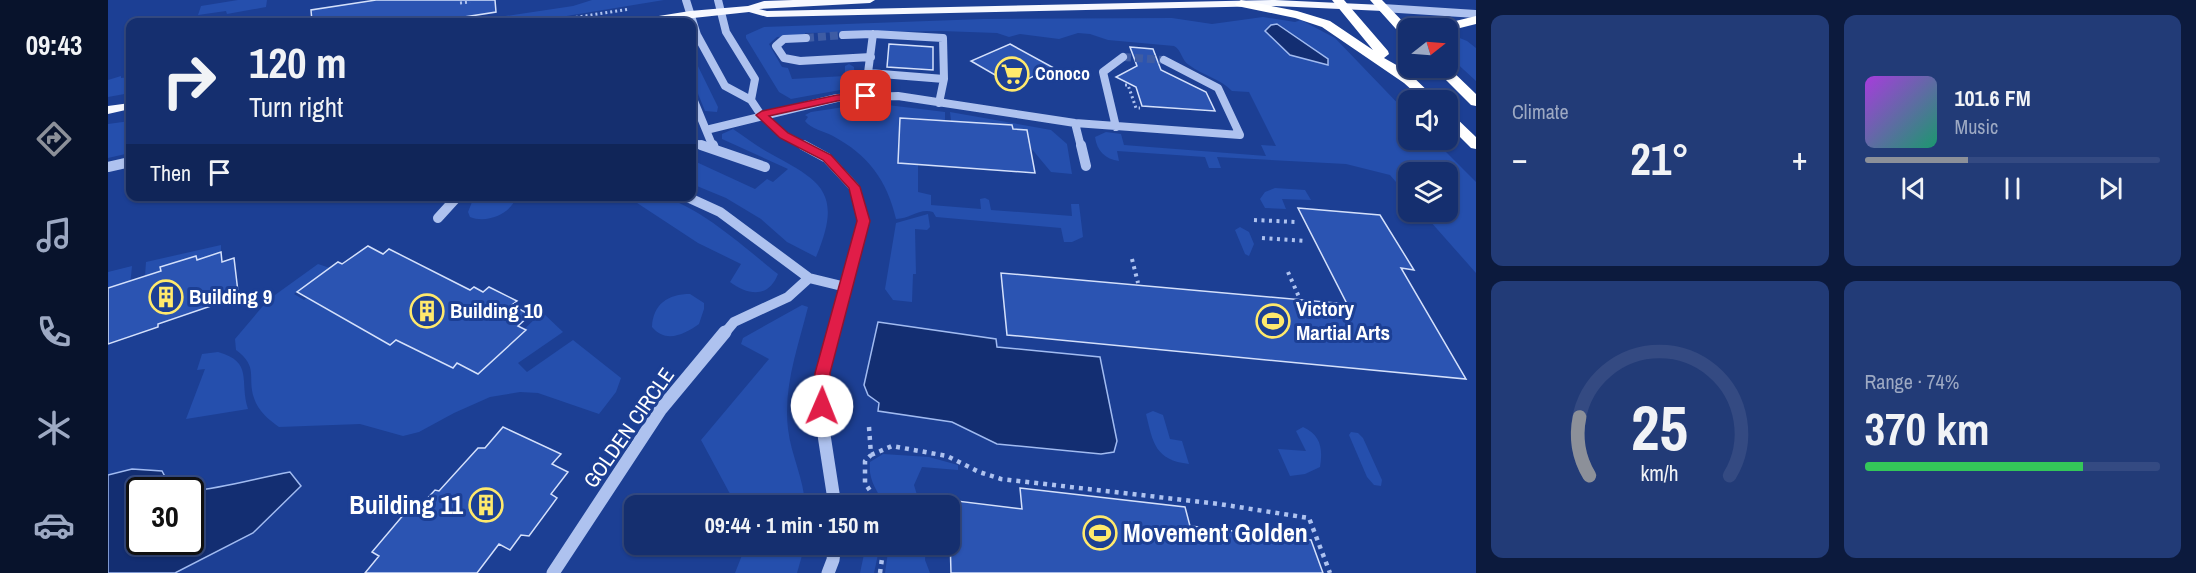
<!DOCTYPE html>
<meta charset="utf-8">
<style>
:root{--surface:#152f6f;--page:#223b77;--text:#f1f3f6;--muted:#9da9c3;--line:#344a82;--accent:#8c9099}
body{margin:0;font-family:"Archivo Narrow",sans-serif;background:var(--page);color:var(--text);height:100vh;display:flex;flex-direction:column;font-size:22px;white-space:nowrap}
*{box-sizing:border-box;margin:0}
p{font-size:20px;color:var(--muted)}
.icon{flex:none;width:33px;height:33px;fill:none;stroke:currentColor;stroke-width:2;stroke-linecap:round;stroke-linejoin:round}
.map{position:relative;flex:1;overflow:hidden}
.side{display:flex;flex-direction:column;gap:15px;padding:15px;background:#0c1a3d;width:720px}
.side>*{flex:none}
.guide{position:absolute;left:18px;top:18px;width:570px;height:183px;border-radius:12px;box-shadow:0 2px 4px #0004,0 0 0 2px var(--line);background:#152f6f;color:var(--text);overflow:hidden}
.needle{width:39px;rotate:73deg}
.buttons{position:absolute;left:1290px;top:18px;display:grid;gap:12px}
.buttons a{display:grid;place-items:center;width:60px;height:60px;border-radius:12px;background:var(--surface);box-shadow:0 2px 4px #0004,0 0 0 2px var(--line);font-size:30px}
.speed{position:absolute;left:18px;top:477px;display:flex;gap:12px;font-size:30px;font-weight:700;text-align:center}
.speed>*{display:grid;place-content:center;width:78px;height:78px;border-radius:50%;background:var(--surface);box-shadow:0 2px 4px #0004,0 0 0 2px var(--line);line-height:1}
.speed .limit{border:3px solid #111;border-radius:9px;background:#fff;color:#111}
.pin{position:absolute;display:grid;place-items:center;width:51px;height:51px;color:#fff;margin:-26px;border-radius:12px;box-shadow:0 3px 9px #0006}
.me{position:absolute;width:66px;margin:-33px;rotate:1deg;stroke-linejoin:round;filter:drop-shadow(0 0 4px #0008)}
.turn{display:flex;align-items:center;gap:21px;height:126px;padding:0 24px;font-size:27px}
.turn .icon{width:78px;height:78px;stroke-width:2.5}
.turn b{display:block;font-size:42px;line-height:51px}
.then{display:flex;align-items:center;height:57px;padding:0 24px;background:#0003;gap:12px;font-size:22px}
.big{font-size:45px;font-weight:800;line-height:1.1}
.side .widget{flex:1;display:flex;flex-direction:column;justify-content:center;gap:9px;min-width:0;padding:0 21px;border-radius:12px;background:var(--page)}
.side .dial{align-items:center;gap:0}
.dial svg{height:156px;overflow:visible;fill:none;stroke:var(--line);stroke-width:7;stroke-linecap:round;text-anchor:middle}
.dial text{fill:var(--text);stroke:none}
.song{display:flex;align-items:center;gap:18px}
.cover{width:72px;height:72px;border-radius:9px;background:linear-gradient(135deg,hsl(280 70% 55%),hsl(160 70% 35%))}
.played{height:6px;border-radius:3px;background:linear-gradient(90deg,var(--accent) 35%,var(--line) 35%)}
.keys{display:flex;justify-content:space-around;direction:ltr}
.heat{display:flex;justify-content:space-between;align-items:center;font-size:33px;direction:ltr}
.charge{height:9px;border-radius:4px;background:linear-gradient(90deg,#34c759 74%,var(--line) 0)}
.side .tiles{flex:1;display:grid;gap:15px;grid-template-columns:repeat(2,1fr)}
.trip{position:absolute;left:516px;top:495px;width:336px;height:60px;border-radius:12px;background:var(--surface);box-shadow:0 2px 4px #0004,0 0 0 2px var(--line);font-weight:800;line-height:60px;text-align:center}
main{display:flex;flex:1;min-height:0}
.tabs{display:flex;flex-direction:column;width:108px;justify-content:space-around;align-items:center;background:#08132c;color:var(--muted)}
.tabs .icon{width:42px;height:42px}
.tabs .active{color:var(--accent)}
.tabs b{font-size:27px;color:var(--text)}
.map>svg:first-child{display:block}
</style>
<main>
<nav class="tabs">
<b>09:43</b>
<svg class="icon active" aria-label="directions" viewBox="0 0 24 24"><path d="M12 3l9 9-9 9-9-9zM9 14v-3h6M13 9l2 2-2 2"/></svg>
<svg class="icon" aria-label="music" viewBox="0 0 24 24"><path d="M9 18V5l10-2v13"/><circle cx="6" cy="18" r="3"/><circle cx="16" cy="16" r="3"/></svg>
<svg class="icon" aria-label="phone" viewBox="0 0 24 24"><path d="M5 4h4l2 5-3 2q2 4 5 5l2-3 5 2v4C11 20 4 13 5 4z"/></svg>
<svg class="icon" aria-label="climate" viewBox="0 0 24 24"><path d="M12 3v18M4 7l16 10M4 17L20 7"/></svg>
<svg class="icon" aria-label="car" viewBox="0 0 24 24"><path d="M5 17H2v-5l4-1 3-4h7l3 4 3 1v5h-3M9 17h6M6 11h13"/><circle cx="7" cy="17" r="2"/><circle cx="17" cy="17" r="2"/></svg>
</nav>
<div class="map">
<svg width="1368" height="573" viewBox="0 0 1368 573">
<rect width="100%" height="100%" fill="#1c3f94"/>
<path fill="#254fad" d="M130,0H159L158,7L119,14L118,11L90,15L93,6Z
M484,0H556L422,22H357L465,6Z
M1155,17L1187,22L1193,20L1227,38L1300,114V140H1326L1368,182V273L1314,212H1340V172H1300V196L1282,175L1238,164L1109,157L1113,168H1101L1097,157L1009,151L1011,161C997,159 989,151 987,137L998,132L1013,134L1016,145L1158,156L1153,145L1168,146L1141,92L1124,91C1111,78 1094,75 1081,65C1073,60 1074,50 1066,46L1000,40L982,34L970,33L951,39L912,34L901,37L889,33L833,31L697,33V35L669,37L661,44L674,67L680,68L684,79L737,76V66L741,64L746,67L747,82L743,88L683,99L671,92L638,38V35L656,27L875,19L1064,18L1104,24Z
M1342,34L1359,41L1368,48V81L1343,58L1345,57L1340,48V37Z
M584,54L610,107L609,112L597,111L584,79Z
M13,76V78L22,77V93L0,97V80Z
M763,103L837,112V121L792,118L790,163L810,164V192L823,195V205L873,209L872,199L877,198L881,200L883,210L964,216L963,204H971L975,237L964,242H956L953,228L828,217L825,212C811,208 802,219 788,219C779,180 760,155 725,136C716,131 703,129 697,121L700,117L697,115L703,112Z
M842,112L943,130L959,144L964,174L943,172L923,148L919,130L905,129L904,125L843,121Z
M22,121V153L0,158V124Z
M625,129C636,136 646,144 656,150C710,180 737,189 708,257L679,242L653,219L618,198L584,184V160L647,189L659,179L665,182L680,169L614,139V134Z
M1167,188L1197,190L1203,200L1174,199L1178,209L1157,208L1152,199L1157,192Z
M366,197V196L408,197C403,214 379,224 362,217L360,212Z
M520,197C529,196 539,195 548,196C587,201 639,250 670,274C660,299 640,295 622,282L633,264L590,243Z
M820,214L822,227L819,230L807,229L808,274H805L804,302L785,300L777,289L788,223Z
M1132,227L1141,232L1146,244L1141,256L1137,254L1127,230Z
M113,245V252L89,260L88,256L53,267V271L37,276L38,262Z
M210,264L222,268L186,294L196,300L202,295L216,308L240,321L246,318L262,326L257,332L282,345L288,340L306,350L314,343L370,374L434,312L455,332L410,363L419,372L465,340L513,378L508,392L491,414L430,393L412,392L382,397L346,413L311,432L295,436L252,424L171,427C161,420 150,411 146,398C139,377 151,367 128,350L127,339L160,300Z
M24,266L22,286L0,288V272Z
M582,294L596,303V309L591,324C577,334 558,344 544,327C545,304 560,294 582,294Z
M694,305L700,307C690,347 675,387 680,429C683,455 696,479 697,505H628L593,440L661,359L633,344L635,338Z
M110,352C146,362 131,381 140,409L78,419L97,369L89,370L94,354Z
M1045,411L1055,415L1062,439L1074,441L1081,464C1047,460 1045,443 1038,414Z
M1195,427C1213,435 1215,449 1212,467L1197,474L1182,476L1170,449L1198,451L1188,431Z
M1243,432L1250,433L1255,438L1274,480L1273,486L1266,485L1259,477L1241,435Z
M775,454L821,457L850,465V470L814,467L806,485L812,505H776C769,489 760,481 762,462Z
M638,545V544L697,545L689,573H627Z
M758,545H772L766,573H752Z
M781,545H818L817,560L822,573H777Z"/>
<path fill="#132e72" stroke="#a1bbf1" stroke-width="1.5" d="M1169,24L1220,59V65L1182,55L1157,31L1163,25Z
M770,322L888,339L889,347L992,357L1009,441L1006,452L993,454L889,444L844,422L770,411L771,403L760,395L756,385Z
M24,469L54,471L64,490H32V542H82L83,491C117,488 149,478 182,472L193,486L145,533L67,573H0V475Z"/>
<path fill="#2b54b2" stroke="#d4e0fb" stroke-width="1.5" d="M268,0H387L388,12L324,22H204L203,10Z
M781,44L825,47V70L779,67Z
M902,44L944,67L906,86L863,61Z
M1022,47L1045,49L1053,70L1098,92L1107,111L1034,106L1028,87L1008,77L1029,66Z
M792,118L904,125L905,129L919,130L927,173L790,163Z
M1190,208L1272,215L1306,270L1293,268L1358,379L899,335L893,273L1239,304Z
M260,246L275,254L281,249L362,290L366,287L375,292L381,287L409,301L404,305L422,315L410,326L418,330L370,374L349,363L345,368L288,340L282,345L189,292L230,262L234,264Z
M113,252L114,262L126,258L130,292L102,301L103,306L50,324V327L0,344V288L53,271L52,267L88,256L89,260Z
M395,427L453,454L444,464L460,472L443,494L449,498L421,536L413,535L402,550L391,544L369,573H257L271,556L264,552L297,513L305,514L327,490L331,491L370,448H377Z
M912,488L1077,507L1082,526L1203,540L1215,573H843L841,500L914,509Z"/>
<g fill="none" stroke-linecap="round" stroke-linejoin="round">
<path stroke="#3e5ca4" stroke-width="8" stroke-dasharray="8 4" stroke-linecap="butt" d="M698,38L735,35
M1015,57L1056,60"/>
<path stroke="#aec2ef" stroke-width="3" stroke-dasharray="2 3" stroke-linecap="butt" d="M352,3L362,2
M354,22L364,20
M438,22L522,9
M1017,85H1020L1028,108H1032"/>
<path stroke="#aec2ef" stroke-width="4" stroke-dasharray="3 4.5" stroke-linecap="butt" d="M1146,220L1188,222
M1154,238L1197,241
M1024,259L1030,283
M1180,272L1191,297"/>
<path stroke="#aec2ef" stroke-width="4.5" stroke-dasharray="4 5" stroke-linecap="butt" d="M761,427L763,455L757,461V483L772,506
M763,455L784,446L839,456L871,472L893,479L1111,504L1201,518L1222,573
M772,573L776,544"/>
<path stroke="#aec2ef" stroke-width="8" d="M578,0L589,35L617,86L643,100L653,115L676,135L698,147
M610,0L618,32L647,79L643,100
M1275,8L1368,14
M735,35L765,34L835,38L836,79L831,103
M698,38L676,39L668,46L676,58L692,61L763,57
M761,73L836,79
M584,96L605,147
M757,96L765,34
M967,123L973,147
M1008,127L995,72L1015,57
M598,130L729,98L790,96L967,123L1132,135L1110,88L1056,60
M584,142L598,147"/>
<path stroke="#aec2ef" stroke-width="10" d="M593,145L657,167
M605,145L606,148
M695,145L719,158L746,187L756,221L726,334
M973,145L978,166
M0,167L22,162
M577,196L612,212L701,278L738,287
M330,218L350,196
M616,334L626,322L680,297L701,278"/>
<path stroke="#aec2ef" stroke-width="13" d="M726,332L715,373L714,422L727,506
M445,573L553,409L617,332
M720,573L725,560L727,544"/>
<path fill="#f6f8ff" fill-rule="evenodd" d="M685,0H767L762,3L651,9L659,11L1167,0L1275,5L1280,8L1275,11L1167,6L659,17L641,12L548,22H527L532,19L582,11L640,6L656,1Z
M22,103V109L0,114V106Z"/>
<path fill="#fff" fill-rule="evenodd" d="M1133,0L1189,11L1222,21L1265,50L1224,0H1236L1280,51L1281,54L1276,58L1299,71L1329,100H1315L1296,83L1214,27L1187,18L1129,6L1127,4Z
M1262,0H1274L1301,28L1300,39L1296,38Z
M1368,16V24L1340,31V28H1329L1331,25Z
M1340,67L1368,94V106L1363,105L1326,68Z
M1340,114L1345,115L1368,137V149L1363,148L1340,125Z"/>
</g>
<path fill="#e11d48" stroke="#92132f" stroke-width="1.5" d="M758,93L763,96L761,98L729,101L661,116L680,133L723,155L752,187L762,221L722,373V406L720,410L714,412L708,410L706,406L707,373L749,221L741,188L715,160L672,138L648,115L654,111L729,95Z"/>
<defs>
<g id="supermarket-ring" transform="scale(1.725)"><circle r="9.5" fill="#1c3f94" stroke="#ffe96c" stroke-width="1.5"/><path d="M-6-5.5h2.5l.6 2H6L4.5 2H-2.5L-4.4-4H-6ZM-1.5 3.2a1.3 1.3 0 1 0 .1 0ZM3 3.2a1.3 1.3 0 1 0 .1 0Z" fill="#ffe96c"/></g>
<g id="building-ring" transform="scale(1.725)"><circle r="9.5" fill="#1c3f94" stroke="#ffe96c" stroke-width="1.5"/><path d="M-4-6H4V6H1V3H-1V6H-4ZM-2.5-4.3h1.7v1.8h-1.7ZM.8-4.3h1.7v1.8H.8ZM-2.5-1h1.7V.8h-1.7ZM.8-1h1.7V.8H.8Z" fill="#ffe96c"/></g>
<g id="stadium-ring" transform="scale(1.725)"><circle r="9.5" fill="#1c3f94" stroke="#ffe96c" stroke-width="1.5"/><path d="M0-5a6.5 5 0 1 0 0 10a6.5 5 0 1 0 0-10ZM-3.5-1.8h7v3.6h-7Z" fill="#ffe96c"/></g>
</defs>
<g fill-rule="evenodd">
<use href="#supermarket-ring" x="904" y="74"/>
<use href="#building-ring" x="58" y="297"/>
<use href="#building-ring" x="319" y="311"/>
<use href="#stadium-ring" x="1165" y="321"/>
<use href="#building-ring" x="378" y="505"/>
<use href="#stadium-ring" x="992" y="533"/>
</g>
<g text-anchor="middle" stroke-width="6" stroke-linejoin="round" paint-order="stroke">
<g font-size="18" font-weight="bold" fill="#fff" stroke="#1c3f94" text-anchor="start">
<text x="927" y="80">Conoco</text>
</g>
<g font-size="21" font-weight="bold" fill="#fff" stroke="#1c3f94" text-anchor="start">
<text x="81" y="304">Building 9</text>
<text x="1188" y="316">Victory<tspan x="1188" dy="24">Martial Arts</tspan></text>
<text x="342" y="318">Building 10</text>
</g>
<g font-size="21" fill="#fff" stroke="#1c3f94">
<text transform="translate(521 428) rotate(-55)" y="7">GOLDEN CIRCLE</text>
</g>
<g font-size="26" font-weight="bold" fill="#fff" stroke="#1c3f94" text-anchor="end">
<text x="355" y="514">Building 11</text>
<text x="1015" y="542" text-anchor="start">Movement Golden</text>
</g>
</g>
</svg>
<div class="buttons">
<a><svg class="needle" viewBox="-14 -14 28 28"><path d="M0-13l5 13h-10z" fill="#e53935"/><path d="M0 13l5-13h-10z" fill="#9da9c3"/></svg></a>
<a><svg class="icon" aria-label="sound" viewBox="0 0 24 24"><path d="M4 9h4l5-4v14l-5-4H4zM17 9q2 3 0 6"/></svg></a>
<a><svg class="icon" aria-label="layers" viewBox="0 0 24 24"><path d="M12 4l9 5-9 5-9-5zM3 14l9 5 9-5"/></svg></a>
</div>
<div class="speed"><div class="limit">30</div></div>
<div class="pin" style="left:758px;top:96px;background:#d93025"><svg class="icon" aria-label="arrive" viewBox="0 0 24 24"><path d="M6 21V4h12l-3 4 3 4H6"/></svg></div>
<svg class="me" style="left:714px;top:406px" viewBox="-20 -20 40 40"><circle r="19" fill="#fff"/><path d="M0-13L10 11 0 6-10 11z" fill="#e11d48"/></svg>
<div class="trip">09:44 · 1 min · 150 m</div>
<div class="guide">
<div class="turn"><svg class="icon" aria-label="right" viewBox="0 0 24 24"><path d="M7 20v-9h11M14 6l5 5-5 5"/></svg><div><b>120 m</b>Turn right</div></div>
<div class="then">Then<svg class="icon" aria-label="arrive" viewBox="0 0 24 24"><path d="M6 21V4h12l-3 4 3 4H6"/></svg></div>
</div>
</div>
<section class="side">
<div class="tiles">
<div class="widget"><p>Climate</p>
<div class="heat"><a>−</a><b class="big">21°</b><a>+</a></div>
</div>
<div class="widget">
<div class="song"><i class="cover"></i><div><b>101.6 FM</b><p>Music</p></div></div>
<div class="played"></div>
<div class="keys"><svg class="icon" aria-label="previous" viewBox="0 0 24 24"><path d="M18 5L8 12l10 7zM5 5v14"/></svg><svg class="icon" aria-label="pause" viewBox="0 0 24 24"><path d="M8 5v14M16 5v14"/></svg><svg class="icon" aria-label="next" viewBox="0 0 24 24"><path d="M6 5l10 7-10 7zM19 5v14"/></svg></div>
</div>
<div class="widget dial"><svg viewBox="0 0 100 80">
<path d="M14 69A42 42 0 1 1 86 69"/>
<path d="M14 69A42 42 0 0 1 9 39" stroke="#8c9099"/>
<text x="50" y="56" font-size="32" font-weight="700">25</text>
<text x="50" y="72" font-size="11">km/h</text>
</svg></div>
<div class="widget"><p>Range · 74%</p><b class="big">370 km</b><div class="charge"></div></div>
</div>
</section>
</main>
